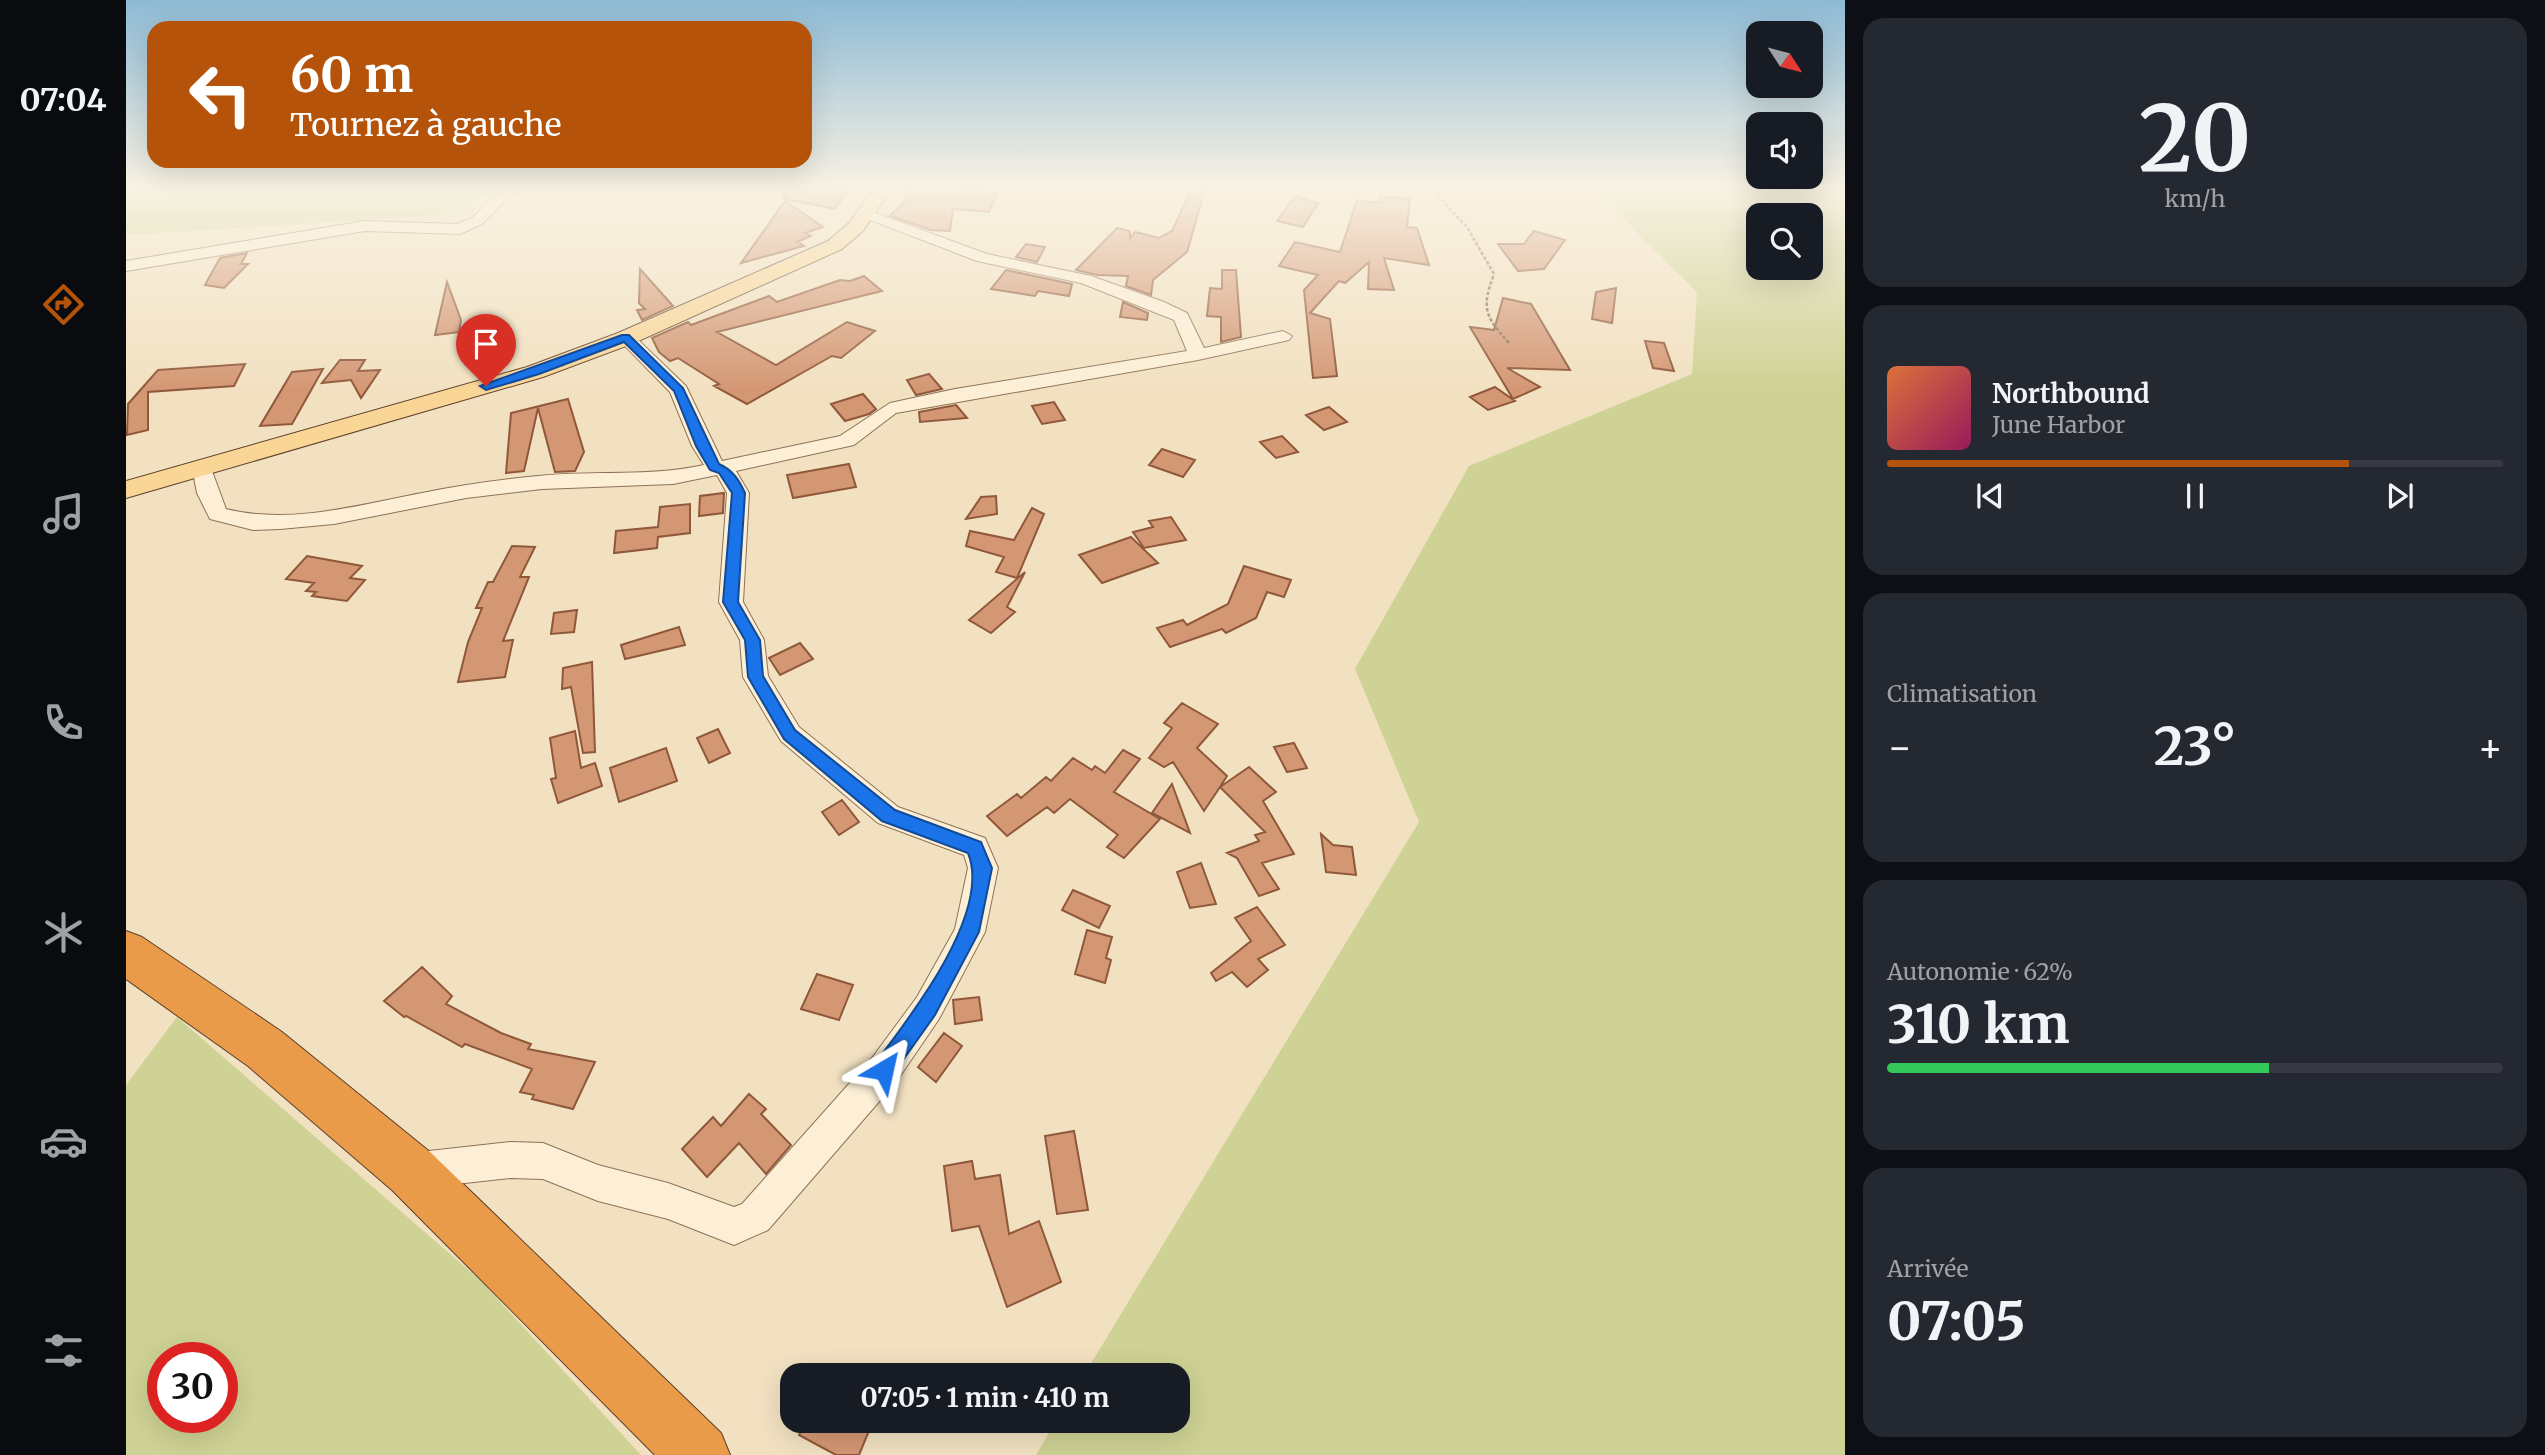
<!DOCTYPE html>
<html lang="fr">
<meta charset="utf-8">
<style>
:root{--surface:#171b24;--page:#242831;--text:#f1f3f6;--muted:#9ea1a6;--line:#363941;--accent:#b45309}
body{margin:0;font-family:Merriweather,serif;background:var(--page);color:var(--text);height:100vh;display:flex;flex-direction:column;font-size:26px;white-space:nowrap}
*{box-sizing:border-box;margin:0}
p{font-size:23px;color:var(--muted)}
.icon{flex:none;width:38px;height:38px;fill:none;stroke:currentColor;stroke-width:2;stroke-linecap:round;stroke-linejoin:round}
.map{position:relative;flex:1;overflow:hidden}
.panel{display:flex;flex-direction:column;gap:18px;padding:18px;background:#0d0f14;width:700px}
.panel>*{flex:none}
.banner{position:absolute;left:21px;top:21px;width:665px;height:147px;border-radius:21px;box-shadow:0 7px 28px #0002;background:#b45309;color:#fff;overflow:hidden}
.needle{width:46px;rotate:126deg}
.controls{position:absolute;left:1620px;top:21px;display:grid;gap:14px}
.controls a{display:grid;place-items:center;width:77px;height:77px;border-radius:14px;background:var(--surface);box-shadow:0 7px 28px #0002;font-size:35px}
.speed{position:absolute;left:21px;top:1342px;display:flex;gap:14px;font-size:35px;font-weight:700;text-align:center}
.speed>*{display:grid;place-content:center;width:91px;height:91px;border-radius:50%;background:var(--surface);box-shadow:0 7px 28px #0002;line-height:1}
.speed .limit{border:10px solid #d22;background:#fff;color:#111}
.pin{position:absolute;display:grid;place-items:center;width:60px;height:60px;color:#fff;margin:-72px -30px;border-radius:50% 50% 50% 0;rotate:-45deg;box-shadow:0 0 7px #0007}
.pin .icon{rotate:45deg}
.me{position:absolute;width:77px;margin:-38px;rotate:36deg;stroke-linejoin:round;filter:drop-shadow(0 0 5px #0008)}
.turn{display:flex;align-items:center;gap:24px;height:147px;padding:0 28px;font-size:32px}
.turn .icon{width:91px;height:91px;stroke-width:2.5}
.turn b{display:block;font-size:49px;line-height:60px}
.big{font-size:52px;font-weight:700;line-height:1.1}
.panel .widget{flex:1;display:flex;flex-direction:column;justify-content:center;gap:10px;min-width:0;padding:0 24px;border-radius:21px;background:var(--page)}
.panel .dial{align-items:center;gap:0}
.dial b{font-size:91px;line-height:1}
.song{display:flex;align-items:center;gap:21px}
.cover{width:84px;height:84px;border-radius:10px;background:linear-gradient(135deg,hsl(20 70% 55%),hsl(330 70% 35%))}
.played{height:7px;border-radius:4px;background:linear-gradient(90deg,var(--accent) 75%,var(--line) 75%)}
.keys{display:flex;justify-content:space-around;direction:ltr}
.heat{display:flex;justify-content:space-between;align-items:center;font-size:38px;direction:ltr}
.charge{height:10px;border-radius:5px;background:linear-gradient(90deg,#34c759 62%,var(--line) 0)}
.trip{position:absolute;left:654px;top:1363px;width:410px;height:70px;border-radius:21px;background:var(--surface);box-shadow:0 7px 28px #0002;font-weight:700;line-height:70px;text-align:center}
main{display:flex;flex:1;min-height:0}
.menu{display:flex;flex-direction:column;width:126px;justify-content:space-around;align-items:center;background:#090b0e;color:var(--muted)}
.menu .icon{width:49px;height:49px}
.menu .selected{color:var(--accent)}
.menu b{font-size:32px;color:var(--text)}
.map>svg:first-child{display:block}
</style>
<main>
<nav class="menu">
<b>07:04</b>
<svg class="icon selected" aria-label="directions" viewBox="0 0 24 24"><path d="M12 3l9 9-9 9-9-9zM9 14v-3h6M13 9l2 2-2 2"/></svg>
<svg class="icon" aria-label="music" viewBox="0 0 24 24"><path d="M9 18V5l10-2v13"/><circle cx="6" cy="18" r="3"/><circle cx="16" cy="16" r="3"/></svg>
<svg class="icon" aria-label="phone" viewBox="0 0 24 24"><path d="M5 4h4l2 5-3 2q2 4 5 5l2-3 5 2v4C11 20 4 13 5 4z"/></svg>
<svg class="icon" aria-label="climate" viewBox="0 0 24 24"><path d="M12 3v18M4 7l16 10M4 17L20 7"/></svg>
<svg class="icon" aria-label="car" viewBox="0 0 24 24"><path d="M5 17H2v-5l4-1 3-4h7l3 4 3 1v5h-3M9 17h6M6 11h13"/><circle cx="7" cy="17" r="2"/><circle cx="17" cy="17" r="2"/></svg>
<svg class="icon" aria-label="filters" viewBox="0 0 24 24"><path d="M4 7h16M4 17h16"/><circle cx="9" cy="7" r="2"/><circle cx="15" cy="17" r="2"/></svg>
</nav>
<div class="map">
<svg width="1719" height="1455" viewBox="0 0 1719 1455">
<rect width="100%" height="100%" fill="#f2e1c1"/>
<path fill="#ced294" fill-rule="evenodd" d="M0,186H359L348,213L0,235Z
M1464,186H1719V1455H910L930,1421H1052V1376L958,1375L1293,822L1229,669L1343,466L1566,374L1571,292ZM1685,215V268H1633V215Z
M51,1017L354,1280L515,1455H0V1085ZM96,1358V1418H37V1358Z"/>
<path fill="#d49774" stroke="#90583a" stroke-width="2" d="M783,186H833L832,189L871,193L863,212L827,209L824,231L805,230L764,216L779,201Z
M1067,186H1080L1061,252L1027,280L1025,295L1000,286L1002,276L971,275L950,270L991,228L1004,231V239L1009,232L1033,238L1046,231Z
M659,190H722L709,209L658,199Z
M1169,196L1192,203L1177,227L1151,221Z
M1254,196L1284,199L1281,227L1291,228L1303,265L1258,258L1268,290L1242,289L1243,262L1219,283L1213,281L1184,313L1204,319L1211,376L1187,378L1178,290L1192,275L1153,266L1169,242L1214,252L1231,200L1253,203Z
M659,201L697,227L679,233L685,236L671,242L678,246L615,263Z
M1408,231L1439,240L1418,269L1392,271L1372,244H1398Z
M900,244L919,247L911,262L890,257Z
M121,253L115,264H122L98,288L79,285L94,258Z
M514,269L547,306L516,320L511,310L519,309L513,303Z
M880,270L946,284L943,296L912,291L909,296L865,289Z
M1096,270H1110L1115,337L1095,342V317L1081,316L1084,288L1096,289Z
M738,276L756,291L591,332L650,365L721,322L749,331L715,358L706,356L621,404L588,386L593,384L552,358L544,361L533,352L526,338L562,322L565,325L643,296L651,302L714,280L724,281Z
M321,282L335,320L333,332L309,335Z
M1490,288L1486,323L1466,319L1470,292Z
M1377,298L1405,304L1444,370L1381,368L1414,387L1387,399L1344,327L1368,330Z
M997,302L1022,313L1021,320L994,317Z
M1519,341L1538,343L1548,371L1527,368Z
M214,360H239L232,371L254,370L235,398L225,380L196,383Z
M119,364L108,386L22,392V430L1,435L2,404L32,370Z
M197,369L166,424L134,426L166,372Z
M803,374L816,389L790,395L781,380Z
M1369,387L1389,401L1362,410L1344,397Z
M737,394L750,409L743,414L719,421L705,404Z
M442,399L458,452L449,471L429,472L412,408L398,471L380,473L385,413Z
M928,402L939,420L916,424L906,406Z
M830,405L841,418L794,422L793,412Z
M1203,407L1221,422L1198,430L1180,415Z
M1156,436L1172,452L1150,458L1134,442Z
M1036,449L1069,460L1057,477L1023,465Z
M723,464L730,487L667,498L661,475Z
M598,493L597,513L573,516L574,496Z
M870,496L871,514L840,519L855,497Z
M564,504V533L532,537L531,548L488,553L490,531L532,527L534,507Z
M906,508L918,514L891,578L870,572L878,557L840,546L844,531L888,540Z
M1045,517L1060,540L1018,548L1007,532L1027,527L1023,521Z
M1005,537L1032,563L976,583L953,555Z
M386,546L409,547L394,577H403L377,641L387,640L379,677L332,682L342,642L356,608H350L362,582H367Z
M181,556L236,566L224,578L239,580L221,601L186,596L190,592L180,591L188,583L160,579Z
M1118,566L1165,580L1158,597L1141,592L1130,618L1100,633L1096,629L1044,647L1031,628L1057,620L1061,625L1102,604Z
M899,572L881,607L889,612L865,633L843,620Z
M451,610L448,632L425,634L428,613Z
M553,627L559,645L499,659L495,645Z
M674,643L687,659L654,675L643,658Z
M466,662L469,752L457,753L445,687L436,689L437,668Z
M1056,703L1092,724L1071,748L1101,776L1094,787L1123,767L1150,792L1137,801L1168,854L1136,863L1153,889L1133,896L1111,858L1101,853L1133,841L1129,835L1139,832L1094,787L1078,811L1047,762L1038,767L1023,758L1046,728L1038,723Z
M592,729L604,753L583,763L571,738Z
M449,731L455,768L469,763L476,786L432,803L425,779L430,778L424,738Z
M1168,743L1181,768L1161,772L1148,747Z
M540,748L551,781L493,802L484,768Z
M997,750L1014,759L988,792L1034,819L998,858L981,847L992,835L944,799L928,813L921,807L881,836L861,816L891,794L895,798L920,777L925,781L947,758L966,770L969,766L979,773Z
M1046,784L1064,833L1026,813Z
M716,800L733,822L713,835L696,812Z
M1195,834L1207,845L1226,847L1230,875L1200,872Z
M1075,863L1090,904L1064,908L1051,872Z
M947,890L984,906L973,928L936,910Z
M1131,907L1159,945L1132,959L1142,970L1121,987L1106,972L1090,981L1085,973L1125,941L1109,918Z
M961,930L986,937L980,958L985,960L979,983L949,974Z
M296,967L326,996L320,1004L375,1033L405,1044L402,1049L469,1062L447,1109L406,1099L408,1095L394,1092L406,1069L339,1044L336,1047L280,1016L278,1017L258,1001Z
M691,974L727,985L713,1020L675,1009Z
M853,997L856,1020L829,1024L827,1000Z
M818,1033L836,1046L810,1082L792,1067Z
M623,1094L640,1109L635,1114L665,1145L640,1174L613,1143L581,1177L556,1149L587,1117L595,1126Z
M948,1131L962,1210L931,1214L919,1136Z
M846,1161L849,1179L874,1175L883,1234L913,1221L935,1282L881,1307L853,1226L826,1231L818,1166Z
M679,1421H747L733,1455H710L673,1435Z"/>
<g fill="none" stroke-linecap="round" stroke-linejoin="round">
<g stroke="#8e7157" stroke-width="2">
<path id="minor" d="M378,186H393L356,224L334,234L239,231L0,271V261L239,221L331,224L346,218Z
M739,209L861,254L965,276L1038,302L1061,313L1078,348L1157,331L1166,336L1163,340L1072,360L770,413L728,445L610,471L623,493L617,602L638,640L642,676L673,727L772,807L859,838L872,868L859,932L813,1019L770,1082L642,1230L608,1245L542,1219L472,1201L417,1179L385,1178L285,1189L272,1184L267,1171L272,1158L285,1153L385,1142L417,1143L472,1165L542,1183L608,1207L616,1204L746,1058L791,997L829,929L842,868L838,855L752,823L655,741L617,677L614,640L593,602L601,493L591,475L547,484L416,489L340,498L208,524L154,529L127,530L84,519L71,493L66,467L69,463H83L100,509C164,525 233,505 296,493C335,485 373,480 412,476C468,470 523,477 578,465L566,446L544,392L491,338L500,333L506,334L560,386L596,461L714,436L764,403L829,389L1061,351L1048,320L955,283L851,261L734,216V210Z"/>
</g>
<g stroke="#5b3f2b" stroke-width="2">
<path id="major" d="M749,186H767L737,231L716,249L508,343L417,377L0,498V481L401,367L492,333L702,241L723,223Z"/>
</g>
<g stroke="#5b3f2b" stroke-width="2">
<path id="highway" d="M0,931L16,937L156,1032L304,1152L595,1433L604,1455H529L266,1190L122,1066L0,979Z"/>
</g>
<path stroke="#8e7157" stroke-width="2.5" stroke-dasharray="3.5 2" stroke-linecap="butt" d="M1307,186L1310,194L1341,227L1368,274C1355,309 1359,316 1383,343"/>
<use href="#minor" fill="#fcefd6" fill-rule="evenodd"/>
<use href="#major" fill="#f9d596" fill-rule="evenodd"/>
<use href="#highway" fill="#ea9b4a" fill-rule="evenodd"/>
</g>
<linearGradient id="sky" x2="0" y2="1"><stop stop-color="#8dbad5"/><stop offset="0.48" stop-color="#f9f2e3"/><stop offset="1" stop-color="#f9f2e3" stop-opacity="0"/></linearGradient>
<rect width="1719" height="390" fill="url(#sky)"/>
<path fill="#1a73e8" stroke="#114b97" stroke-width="2" d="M496,335H503L557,388L593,464C607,470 613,480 619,493L612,602L634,640L637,676L669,730L769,810L855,842L866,868L853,932L809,1015L765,1077L758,1080L750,1077L747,1070L750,1062C785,1016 866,912 842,853L756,821L658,739L622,677L619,640L597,602L606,493L593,473L584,470L570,446L548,391L498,342L413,374L360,390L354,386Z"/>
</svg>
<div class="controls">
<a><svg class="needle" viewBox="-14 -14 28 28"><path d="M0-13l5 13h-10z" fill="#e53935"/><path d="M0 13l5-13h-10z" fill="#9ea1a6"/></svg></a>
<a><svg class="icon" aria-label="sound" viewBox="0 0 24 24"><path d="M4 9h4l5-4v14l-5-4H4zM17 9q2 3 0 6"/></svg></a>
<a><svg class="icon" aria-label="search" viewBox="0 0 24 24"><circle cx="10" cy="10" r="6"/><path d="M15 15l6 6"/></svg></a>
</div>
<div class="speed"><div class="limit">30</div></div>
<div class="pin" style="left:360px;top:386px;background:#d93025"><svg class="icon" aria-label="arrive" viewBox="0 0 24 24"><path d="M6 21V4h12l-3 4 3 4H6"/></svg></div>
<svg class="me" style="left:758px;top:1070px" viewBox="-20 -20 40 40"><path d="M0-17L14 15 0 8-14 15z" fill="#1a73e8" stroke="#fff" stroke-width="4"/></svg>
<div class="trip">07:05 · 1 min · 410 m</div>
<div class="banner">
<div class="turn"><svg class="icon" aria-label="left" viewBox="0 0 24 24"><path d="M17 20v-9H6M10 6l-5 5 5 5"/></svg><div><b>60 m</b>Tournez à gauche</div></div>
</div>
</div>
<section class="panel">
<div class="widget dial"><b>20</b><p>km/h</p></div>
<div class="widget">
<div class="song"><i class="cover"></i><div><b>Northbound</b><p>June Harbor</p></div></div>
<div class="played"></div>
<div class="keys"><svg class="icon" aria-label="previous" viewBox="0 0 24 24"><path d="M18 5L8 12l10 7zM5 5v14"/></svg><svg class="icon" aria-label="pause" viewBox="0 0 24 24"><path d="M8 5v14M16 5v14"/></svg><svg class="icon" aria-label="next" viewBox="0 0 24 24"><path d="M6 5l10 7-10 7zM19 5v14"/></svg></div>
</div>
<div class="widget"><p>Climatisation</p>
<div class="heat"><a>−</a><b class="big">23°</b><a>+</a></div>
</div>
<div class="widget"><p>Autonomie · 62%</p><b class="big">310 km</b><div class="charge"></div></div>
<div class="widget"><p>Arrivée</p><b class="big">07:05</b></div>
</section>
</main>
